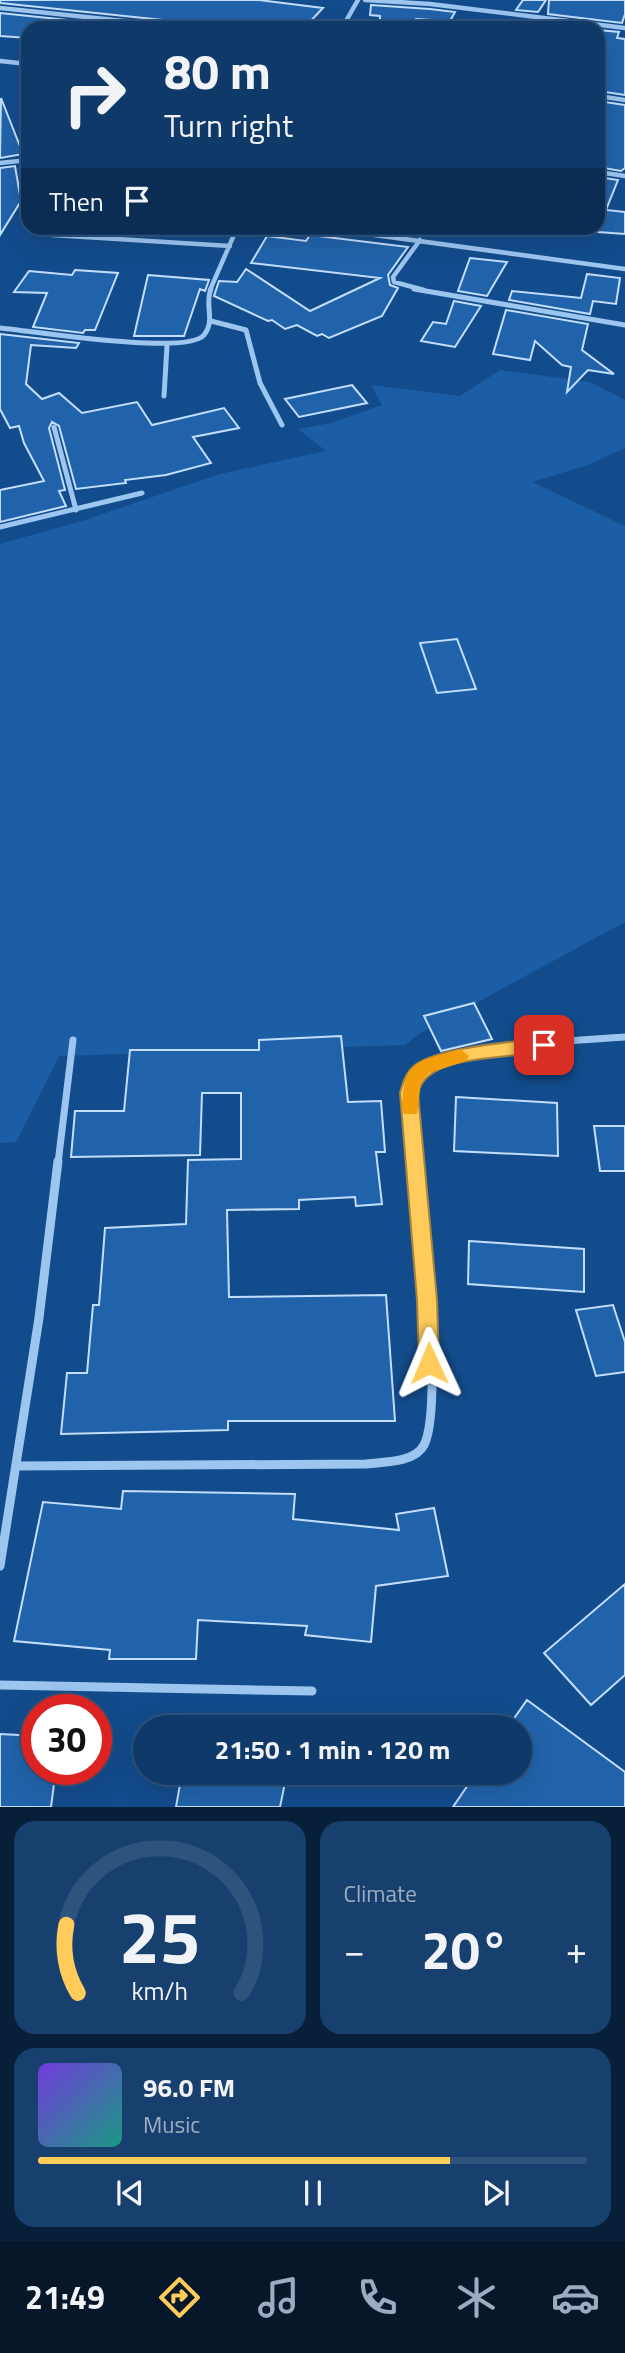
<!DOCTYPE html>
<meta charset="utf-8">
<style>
:root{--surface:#0e3969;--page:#17406f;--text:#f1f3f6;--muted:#9bacc0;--line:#2e537d;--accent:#ffcb5b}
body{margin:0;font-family:"Titillium Web",sans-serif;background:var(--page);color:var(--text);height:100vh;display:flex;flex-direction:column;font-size:26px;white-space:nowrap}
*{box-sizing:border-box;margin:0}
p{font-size:23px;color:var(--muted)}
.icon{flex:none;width:38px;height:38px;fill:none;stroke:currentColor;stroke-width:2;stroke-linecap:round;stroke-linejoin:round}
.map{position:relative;height:1807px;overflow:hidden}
.details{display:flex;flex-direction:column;gap:14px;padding:14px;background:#081f3a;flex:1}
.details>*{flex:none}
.guide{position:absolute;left:21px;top:21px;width:584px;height:214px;border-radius:21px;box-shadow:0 7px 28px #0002,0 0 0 2px var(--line);background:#0e3969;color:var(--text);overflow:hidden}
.speed{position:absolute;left:21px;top:1694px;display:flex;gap:14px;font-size:35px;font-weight:700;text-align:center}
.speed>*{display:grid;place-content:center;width:91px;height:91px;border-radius:50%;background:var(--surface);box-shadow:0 7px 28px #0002,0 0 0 2px var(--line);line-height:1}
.speed .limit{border:10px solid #d22;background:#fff;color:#111}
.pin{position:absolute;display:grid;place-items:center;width:60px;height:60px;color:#fff;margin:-30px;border-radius:14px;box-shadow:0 4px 10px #0006}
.me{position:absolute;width:77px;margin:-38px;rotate:359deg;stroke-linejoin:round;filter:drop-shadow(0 0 5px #0008)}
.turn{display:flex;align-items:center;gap:24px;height:147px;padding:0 28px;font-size:32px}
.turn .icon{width:91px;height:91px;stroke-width:2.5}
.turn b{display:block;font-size:49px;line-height:60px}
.then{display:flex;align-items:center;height:66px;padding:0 28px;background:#0003;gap:14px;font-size:26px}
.big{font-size:52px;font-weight:700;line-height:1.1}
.details .card{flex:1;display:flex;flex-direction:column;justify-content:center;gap:10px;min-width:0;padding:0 24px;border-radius:21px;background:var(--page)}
.details .dial{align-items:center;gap:0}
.dial svg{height:182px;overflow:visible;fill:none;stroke:var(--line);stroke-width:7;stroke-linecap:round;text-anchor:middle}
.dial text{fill:var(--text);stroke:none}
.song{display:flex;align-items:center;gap:21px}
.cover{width:84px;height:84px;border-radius:10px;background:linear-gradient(135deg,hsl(260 70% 55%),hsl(170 70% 35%))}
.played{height:7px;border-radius:4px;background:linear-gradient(90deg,var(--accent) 75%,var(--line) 75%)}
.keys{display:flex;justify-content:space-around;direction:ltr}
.heat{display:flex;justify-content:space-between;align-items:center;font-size:38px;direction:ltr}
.details .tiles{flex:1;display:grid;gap:14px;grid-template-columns:1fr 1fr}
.card:last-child{grid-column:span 2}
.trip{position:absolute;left:133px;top:1715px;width:399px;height:70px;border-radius:35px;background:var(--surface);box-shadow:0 7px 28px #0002,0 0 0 2px var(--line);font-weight:700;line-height:70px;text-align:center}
.tabs{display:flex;height:112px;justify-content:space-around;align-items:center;background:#06172a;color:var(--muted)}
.tabs .icon{width:49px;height:49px}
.tabs .current{color:var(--accent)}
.tabs b{font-size:32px;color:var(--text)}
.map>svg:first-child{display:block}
</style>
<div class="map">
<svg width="625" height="1807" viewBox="0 0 625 1807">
<rect width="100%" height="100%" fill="#134c8c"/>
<path fill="#1b5ea6" d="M500,370L590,382L625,400V448L588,465L532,482L625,526V922L419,1034L405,1045L59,1056L16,1142L0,1143V544L85,520L220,474L326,451L298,429L331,423L382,405L371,385L460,396Z"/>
<path fill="#2163ab" stroke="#c3defc" stroke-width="2" d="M0,0H259L323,8L304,28H176L172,21L0,3Z
M523,0H546L538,12L516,10Z
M549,0H625V14L622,23L548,14Z
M371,5L430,9L455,12L450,21L416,19L410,28H380V16L370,15Z
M0,13L145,28H28V38L0,36Z
M598,30L619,32L617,38L625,39V95L598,91Z
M1,98L23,154L0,158Z
M598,101L625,105V168L621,171L598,167Z
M15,166L21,201L0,235V168Z
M598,177L618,180L606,210L625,212V234L598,232Z
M310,235L408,247L388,275L390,285L398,288L382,316L329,338L322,334L317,336L297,325L285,329L272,320L268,321L214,296L219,281L237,282L246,269L310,311L380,278L251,263L267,236L306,241Z
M470,258L507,262L487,296L458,291Z
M75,270L118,273L95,330H85L83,333L33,327L47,293L14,292L29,271L72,275Z
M587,274L620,278L616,304L593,301L590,314L509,300L512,291L581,298Z
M148,275L209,280L205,291L200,289L184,336H134Z
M454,301L481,306L455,347L421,341L433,322L446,324Z
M506,310L588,324L582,350L614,374L588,370L567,392L571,367L562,365L535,341L530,360L493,354Z
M0,334L79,343L76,348L31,345L26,384L42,399L59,393L82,413L137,402L152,425L224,408L239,428L193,437L211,463L166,475L125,480L126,483L76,489L59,426L52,422L49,428L65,490L59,491L66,506L0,522V490L44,481L24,443L19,426L10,428L0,409Z
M352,385L367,403L299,417L285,399Z
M457,639L476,689L437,693L420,643Z
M474,1003L492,1039L441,1051L424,1016Z
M341,1036L348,1102L381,1101L385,1152H376L382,1204L356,1206L355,1197L299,1200V1209L227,1210L229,1297L386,1295L395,1421H228V1430L61,1434L67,1373H87L93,1305H99L105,1228L186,1224L188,1160L241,1159V1093H202L200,1155L71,1157L75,1111H124L130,1050H259V1040Z
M456,1097L557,1103L558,1156L454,1151Z
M594,1126H625V1171H600Z
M469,1241L584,1249V1292L468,1284Z
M613,1305L625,1342V1372L596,1376L576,1310Z
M123,1491L295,1494L293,1519L399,1530L396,1514L434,1508L448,1576L376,1586L371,1642L305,1635L307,1626L198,1620L196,1659H109L110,1650L14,1641L43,1502L121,1509Z
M625,1584V1675L591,1705L544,1653Z
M527,1700L625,1772V1807H453L476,1773H520V1727H508Z
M0,1734L37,1736V1769H56L51,1807H0Z
M182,1773H287L280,1807H176Z"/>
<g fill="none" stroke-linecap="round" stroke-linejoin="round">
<path stroke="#9cc5f0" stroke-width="4.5" d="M365,0L430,4L625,28
M0,8L172,26
M342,28L358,0
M0,61L28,64
M598,96L625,100
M0,163L28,160
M598,172L625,176
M323,228L625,269
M52,235L230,246
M420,240L393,277L394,282L424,290
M210,290L237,228"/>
<path stroke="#9cc5f0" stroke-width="5" d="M414,289L625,325
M211,321L246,330L260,383L282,425
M0,328C32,331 187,356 204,335C216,320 204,305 211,289
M164,396L167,346
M54,427L76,510
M0,527L142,493"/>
<path stroke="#9cc5f0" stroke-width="7" d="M58,1163L73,1040
M416,1163C414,1141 403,1097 414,1078C433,1045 586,1040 625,1037"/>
<path stroke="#9cc5f0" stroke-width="9" d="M16,1466L365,1464C382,1462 415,1463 424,1445C444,1406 421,1213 416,1161
M0,1566L39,1318L58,1161
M0,1685L312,1691"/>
</g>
<path fill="#ffcb5b" stroke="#a6843b" stroke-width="2" d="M544,1038L553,1045L550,1050C517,1060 427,1051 418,1093L437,1300L439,1363L436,1369L429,1372L422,1369L419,1363L417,1300L400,1093C403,1082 406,1072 415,1065C439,1047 513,1042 544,1038Z"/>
<path fill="#f59e0b" d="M460,1049L469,1056L466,1061L429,1073L421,1082L417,1114H404L402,1109C404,1058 416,1063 460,1049Z"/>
</svg>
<div class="speed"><div class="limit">30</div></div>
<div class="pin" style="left:544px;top:1045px;background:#d93025"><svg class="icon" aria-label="arrive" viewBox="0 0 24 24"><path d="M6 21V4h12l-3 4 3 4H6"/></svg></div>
<svg class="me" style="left:429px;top:1363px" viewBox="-20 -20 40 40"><path d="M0-17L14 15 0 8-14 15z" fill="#ffcb5b" stroke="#fff" stroke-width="4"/></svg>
<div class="trip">21:50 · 1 min · 120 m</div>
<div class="guide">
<div class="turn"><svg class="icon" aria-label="right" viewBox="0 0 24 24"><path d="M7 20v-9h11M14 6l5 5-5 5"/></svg><div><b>80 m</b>Turn right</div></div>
<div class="then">Then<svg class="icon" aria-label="arrive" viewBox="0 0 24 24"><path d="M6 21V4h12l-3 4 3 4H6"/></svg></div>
</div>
</div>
<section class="details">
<div class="tiles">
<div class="card dial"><svg viewBox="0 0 100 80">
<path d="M14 69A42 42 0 1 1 86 69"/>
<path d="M14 69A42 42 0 0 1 9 39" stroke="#ffcb5b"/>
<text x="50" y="56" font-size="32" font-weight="700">25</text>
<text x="50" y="72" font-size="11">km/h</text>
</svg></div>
<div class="card"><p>Climate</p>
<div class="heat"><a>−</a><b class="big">20°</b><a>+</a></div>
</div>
<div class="card">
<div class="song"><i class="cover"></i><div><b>96.0 FM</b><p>Music</p></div></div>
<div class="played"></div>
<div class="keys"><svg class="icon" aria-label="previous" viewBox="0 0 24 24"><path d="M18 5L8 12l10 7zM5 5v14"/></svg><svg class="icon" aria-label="pause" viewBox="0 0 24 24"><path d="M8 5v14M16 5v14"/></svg><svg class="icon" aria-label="next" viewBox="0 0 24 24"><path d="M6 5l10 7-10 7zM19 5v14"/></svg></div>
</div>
</div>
</section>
<nav class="tabs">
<b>21:49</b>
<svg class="icon current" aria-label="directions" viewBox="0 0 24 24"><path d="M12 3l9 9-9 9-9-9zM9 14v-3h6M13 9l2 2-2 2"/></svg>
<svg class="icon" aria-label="music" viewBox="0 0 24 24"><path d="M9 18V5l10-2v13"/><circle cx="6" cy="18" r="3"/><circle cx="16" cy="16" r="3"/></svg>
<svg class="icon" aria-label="phone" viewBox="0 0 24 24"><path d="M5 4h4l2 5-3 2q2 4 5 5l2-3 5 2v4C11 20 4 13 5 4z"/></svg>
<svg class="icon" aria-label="climate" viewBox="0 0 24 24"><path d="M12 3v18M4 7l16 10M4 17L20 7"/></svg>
<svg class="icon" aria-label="car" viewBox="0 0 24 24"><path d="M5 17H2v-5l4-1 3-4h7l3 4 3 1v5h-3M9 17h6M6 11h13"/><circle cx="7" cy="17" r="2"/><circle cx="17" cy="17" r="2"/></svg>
</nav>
